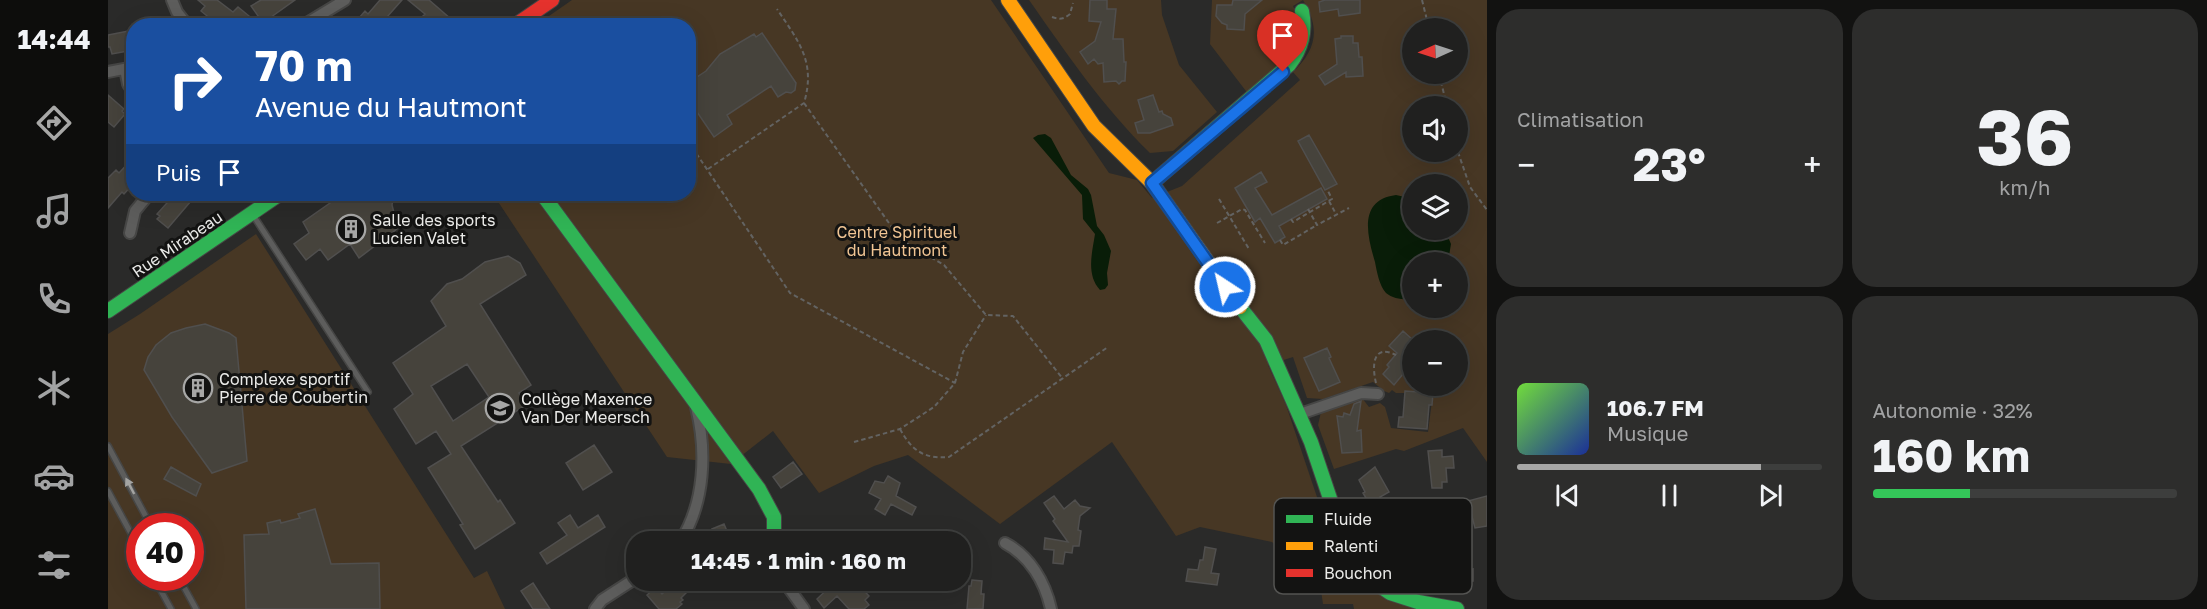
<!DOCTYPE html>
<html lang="fr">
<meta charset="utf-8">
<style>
:root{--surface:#20201f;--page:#2d2d2c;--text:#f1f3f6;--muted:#a2a3a4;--line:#3d3e3d;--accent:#a7a7a6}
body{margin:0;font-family:"Golos Text",sans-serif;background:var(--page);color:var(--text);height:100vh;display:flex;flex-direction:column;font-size:22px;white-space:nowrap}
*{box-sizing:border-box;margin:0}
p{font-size:20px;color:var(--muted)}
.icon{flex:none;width:33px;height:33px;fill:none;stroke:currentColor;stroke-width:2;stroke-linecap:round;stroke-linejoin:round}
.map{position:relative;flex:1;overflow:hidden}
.sheet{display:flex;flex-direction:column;gap:9px;padding:9px;background:#121211;width:720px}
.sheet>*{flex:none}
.banner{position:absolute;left:18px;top:18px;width:570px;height:183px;border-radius:24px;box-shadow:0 6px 24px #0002,0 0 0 2px var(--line);background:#1a4fa0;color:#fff;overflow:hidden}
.needle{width:39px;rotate:267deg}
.controls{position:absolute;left:1294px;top:18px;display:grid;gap:12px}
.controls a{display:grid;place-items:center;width:66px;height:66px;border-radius:50%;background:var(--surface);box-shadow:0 6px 24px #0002,0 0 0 2px var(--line);font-size:30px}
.speed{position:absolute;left:18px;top:513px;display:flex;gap:12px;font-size:30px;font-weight:700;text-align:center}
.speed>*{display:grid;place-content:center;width:78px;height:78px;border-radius:50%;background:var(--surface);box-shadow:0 6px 24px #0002,0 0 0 2px var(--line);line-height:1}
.speed .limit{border:9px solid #d22;background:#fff;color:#111}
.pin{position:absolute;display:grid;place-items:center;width:51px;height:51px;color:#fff;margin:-62px -26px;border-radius:50% 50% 50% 0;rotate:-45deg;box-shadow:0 0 6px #0007}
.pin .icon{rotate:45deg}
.me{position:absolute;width:66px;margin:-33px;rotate:325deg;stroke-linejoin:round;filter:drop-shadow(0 0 4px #0008)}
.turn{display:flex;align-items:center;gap:21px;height:126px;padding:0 30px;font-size:27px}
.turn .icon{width:78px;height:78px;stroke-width:2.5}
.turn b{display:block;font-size:42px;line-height:51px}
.then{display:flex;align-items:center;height:57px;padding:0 30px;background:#0003;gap:12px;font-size:22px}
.big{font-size:45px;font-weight:700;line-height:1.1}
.sheet .card{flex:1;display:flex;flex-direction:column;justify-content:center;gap:9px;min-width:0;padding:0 21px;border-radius:24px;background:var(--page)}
.sheet .dial{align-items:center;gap:0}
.dial b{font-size:78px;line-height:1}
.song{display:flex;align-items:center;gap:18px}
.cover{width:72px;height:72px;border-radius:9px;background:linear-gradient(135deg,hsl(100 70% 55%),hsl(230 70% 35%))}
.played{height:6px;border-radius:3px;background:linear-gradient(90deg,var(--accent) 80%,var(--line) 80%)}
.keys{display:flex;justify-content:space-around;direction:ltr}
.heat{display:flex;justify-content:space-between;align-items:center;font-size:33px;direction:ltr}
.charge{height:9px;border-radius:4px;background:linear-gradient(90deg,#34c759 32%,var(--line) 0)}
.sheet .tiles{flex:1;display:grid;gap:9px;grid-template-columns:repeat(2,1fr)}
.trip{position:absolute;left:518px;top:531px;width:345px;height:60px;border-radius:24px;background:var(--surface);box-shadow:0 6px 24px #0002,0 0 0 2px var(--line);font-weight:700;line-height:60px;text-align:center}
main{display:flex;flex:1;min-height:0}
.dock{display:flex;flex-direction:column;width:108px;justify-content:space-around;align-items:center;background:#0d0d0c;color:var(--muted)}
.dock .icon{width:42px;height:42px}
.dock .selected{color:var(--accent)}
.dock b{font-size:27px;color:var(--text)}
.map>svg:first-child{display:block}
</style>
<main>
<nav class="dock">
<b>14:44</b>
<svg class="icon selected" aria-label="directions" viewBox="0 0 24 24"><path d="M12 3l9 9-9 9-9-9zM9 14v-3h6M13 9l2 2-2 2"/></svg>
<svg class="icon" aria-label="music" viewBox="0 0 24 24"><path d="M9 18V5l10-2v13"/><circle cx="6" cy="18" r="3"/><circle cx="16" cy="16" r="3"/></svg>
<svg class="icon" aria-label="phone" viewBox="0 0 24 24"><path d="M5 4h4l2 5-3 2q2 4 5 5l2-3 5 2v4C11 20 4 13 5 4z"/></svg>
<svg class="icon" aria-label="climate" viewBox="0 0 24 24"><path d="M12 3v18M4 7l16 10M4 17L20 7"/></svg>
<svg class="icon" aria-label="car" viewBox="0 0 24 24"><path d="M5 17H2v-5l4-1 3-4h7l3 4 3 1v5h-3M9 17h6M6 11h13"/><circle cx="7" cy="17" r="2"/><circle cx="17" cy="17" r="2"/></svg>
<svg class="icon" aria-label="filters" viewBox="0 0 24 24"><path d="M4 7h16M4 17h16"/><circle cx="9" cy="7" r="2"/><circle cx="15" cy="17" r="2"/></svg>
</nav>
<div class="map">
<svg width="1379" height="609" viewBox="0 0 1379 609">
<rect width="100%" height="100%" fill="#2a2a29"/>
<path fill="#473724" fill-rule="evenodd" d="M464,0H883L1001,173L1029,180L1044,198L1074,186L1192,80L1185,72C1208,50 1213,29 1195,0L1185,6L1192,22L1191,45L1141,95L1102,44L1104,0H1379V462L1355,428L1296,451L1288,449L1226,469L1210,425L1213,412L1254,398L1261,407L1272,403L1277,407L1283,428L1320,432L1325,393H1288L1284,390L1281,393L1276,391L1265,382L1215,399L1199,398L1185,357L1160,365L1178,405L1210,500L1235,563L1261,589L1294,604L1317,609H1246L1245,604H1215L1212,583L1164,542L1092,527L1068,536L1004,442L892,524L800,455L766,466L711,493L665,431L623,464L559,457L385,194H580V26L428,25ZM1305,28H1350V74H1305ZM1305,106H1350V152H1305ZM1305,184H1350V230H1305ZM1305,262H1350V308H1305ZM1305,340H1350V386H1305Z
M921,0H1053L1054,15L1071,65L1109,112L1065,151L1042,153C994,106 959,54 921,0Z
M148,234L366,578L379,571L397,609H0V334L32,314ZM32,526H82V578H32Z"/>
<path fill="#091d08" d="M937,134L943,138L963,175L980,189L983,195L989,226L996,235L1003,251L999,273L1000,285L997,289L992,290C978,275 984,253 987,234L975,219L974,195L925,138L930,135Z
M1288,195L1297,197L1303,202L1305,230H1337L1343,244L1340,262H1305V299C1296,300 1285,299 1278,293C1271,285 1269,272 1267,262C1259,235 1250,200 1288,195Z"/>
<path fill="#46433c" stroke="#504f4e" stroke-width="1.5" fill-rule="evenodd" d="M90,0H109L125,12L130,7L141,16L132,26H122L114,20L110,25L93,11L97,6Z
M153,0H187L159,20L158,18L153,20L143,6Z
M272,0H294L271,26H244L257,11L260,14Z
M300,0H321L351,26H325L315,16L317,14Z
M982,0H999V9H1008L1005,39H1015L1016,62H1018L1017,81H1014L1011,84L1008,81L996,82L995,63L990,64L986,59L980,64L972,52L987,41L993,22L981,21Z
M1125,0H1154L1137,14L1136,30L1119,29V25L1114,23L1108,16L1109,5H1124Z
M1217,0H1252V13L1231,16L1230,9L1212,12L1211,2Z
M26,30L25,50L4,54L2,47H0V35Z
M654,33L688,83L687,90L683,93L678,92L670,97L663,86L619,115L624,124L606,137L585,106L580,109V83L598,71L612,54L646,34L648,37Z
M1233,36H1245V43H1250L1251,57H1254L1255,76L1238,77V72L1217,85L1211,76L1229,64L1227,39L1233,38Z
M0,95L16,109L14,111L17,114L6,127L0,122Z
M1045,95L1051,112L1054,111L1055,114L1063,118L1065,125L1042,133H1030L1027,123L1036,120L1030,100Z
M1201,135L1229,184L1217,190L1190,141Z
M26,157V183L16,194L14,192L0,208V178L8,170L11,173Z
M1153,172L1159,182L1147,188L1164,215L1213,188L1219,199L1171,226L1177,237L1167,243L1152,218L1147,222L1127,188Z
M67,194H89L60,228L49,219L52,216L49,214Z
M235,194H286L284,205L286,213L294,225L251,258L242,244L220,260L212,249L198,260L186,244L201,233L195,222Z
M400,256L412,263L418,275L372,304L423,385L411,393L418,405L353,446L390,502L392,500L407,523L367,549L352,525L355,524L320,468L343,454L328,431L308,444L286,409L305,394L285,363L338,326L323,301L339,284L354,279L377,262ZM359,364L381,397L345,421L323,386Z
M97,324L121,333L128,338L139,461L104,473L64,417L36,370L40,357L48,345L63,333L78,328Z
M1295,331L1305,340V362L1286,385L1275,374L1281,367L1279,365L1289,353L1281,346Z
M1219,348L1223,357L1221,358L1232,382L1211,391L1196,358Z
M1297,391L1325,393L1324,405H1321L1319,429L1290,427L1291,417H1295Z
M1253,401L1249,431L1253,430L1254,452L1234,453L1229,416L1235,417L1236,413L1242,415L1246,404Z
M486,445L504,472L475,490L458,463Z
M1334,450V457L1345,456L1346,468H1338L1339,482H1334V488H1324L1320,451Z
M685,462L694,474L673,488L665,477Z
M63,467L93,484L88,496L56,479Z
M1267,467L1281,492L1272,497L1275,502L1264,508L1255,493L1257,492L1251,480Z
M780,476L792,483L788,496L808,507L804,515L783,504L777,515L767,509L773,499L761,493L767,481L776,483Z
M946,496L956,509L967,500L972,506L982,508L972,516L970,530L973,531L971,546H965L964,553L957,552L955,564L945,563L946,550L936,549L937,538L960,542L945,521L947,519L936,503Z
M1379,496V526L1367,528L1360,501Z
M207,509L223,564L271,563L272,609H138L136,535L161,534L159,523L172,520L173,523L192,518L190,514Z
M462,515L470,528L490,515L497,527L439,564L432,553L459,535L450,523Z
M616,524L619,531L622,530L626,542H594L607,535L604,529Z
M1097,547L1108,549L1103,573L1111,574L1109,585L1078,581L1080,569L1090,570L1092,560H1095Z
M1338,549L1359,562V570L1365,569V581H1357L1356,587H1333V576L1338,577V561L1333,558Z
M729,580H746L761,596L757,600L761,605L756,609H741L729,596L716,608L709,599Z
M864,580L874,581L873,594H876L875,609H859L861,586H863Z
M568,582L578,593L573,598L575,600L572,602L574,604L568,609H551L539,595L548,587L554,594Z
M425,583L434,597L442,609H425L413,591Z"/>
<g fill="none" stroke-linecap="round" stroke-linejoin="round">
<g stroke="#464645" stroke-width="8">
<path id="lane" d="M145,215L260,392
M0,446L43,526
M0,491L32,550
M46,578L63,609
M71,578L88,609"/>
</g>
<g stroke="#464645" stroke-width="14">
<path id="street" d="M64,0L69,12L80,26
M194,26L237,0
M17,69L20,84L26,93
M0,72L26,67
M22,233L27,211L41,194
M1192,414L1253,393L1270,394
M572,542C597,503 599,451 588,407
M897,543C922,556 937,582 943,609
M675,580L696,609
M1298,599L1327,545L1330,531
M487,609L494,600L528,578"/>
</g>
<g stroke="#464645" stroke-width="16">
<path id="fast" d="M1044,183L1181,65C1194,48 1198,32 1194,11
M434,194L651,489L666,517V542
M1132,307L1158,340L1203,442L1236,540L1252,566L1269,584L1282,593L1310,602L1349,609
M0,311L172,194"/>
</g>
<g stroke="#464645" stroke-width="16">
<path id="slow" d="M900,0L986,126L1044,183L1132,307"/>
</g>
<g stroke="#464645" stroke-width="16">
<path id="jam" d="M406,26L444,0"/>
</g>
<path stroke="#636362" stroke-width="2" stroke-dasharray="4.5 3" stroke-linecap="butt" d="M1314,0L1321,28
M944,17C952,20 956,19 962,14L965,3
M388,26L394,22
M1331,74L1339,106
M696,103L793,240L836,265L878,315L905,316L955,379
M580,141L682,293L847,383
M1350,152L1362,187L1379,210
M600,169L696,103C708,62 691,42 669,9
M184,198L190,194
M1111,199L1141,249
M1221,201L1228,214
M1200,209L1209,225L1241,208
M1183,219L1185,222L1224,199L1219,189
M1109,223L1134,209L1137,210L1157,243
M1172,240L1175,245L1209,225
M1268,383C1264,367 1264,343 1288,355
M792,429C804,451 816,459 841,457L1000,347
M746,442L792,429L826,407L847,383L855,352L878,315"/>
<use href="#lane" stroke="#5d5d5c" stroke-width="5"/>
<use href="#street" stroke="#5d5d5c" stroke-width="10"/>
<use href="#fast" stroke="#30b455" stroke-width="14"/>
<use href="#slow" stroke="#ff9f0a" stroke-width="14"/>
<use href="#jam" stroke="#e5322d" stroke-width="14"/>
</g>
<defs><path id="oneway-solid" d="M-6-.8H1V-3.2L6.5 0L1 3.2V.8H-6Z" transform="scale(1.5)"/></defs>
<use fill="#a4a4a2" href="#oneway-solid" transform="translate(22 486) rotate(-118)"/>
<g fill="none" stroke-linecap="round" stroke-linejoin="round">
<g stroke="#114b97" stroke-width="15">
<path id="route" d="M1117,287L1044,183L1175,72"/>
</g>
<use href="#route" stroke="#1a73e8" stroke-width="10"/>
</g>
<defs>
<g id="building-ring" transform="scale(1.5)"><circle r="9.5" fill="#131312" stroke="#a7a7a6" stroke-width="1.5"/><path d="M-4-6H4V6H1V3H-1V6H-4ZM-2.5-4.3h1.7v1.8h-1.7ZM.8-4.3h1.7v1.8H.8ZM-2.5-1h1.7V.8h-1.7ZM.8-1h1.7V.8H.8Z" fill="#a7a7a6"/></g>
<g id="school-ring" transform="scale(1.5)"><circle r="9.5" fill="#131312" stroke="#a7a7a6" stroke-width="1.5"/><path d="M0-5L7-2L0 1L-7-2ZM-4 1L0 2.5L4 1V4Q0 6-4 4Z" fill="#a7a7a6"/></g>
</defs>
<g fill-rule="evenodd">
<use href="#building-ring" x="243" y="229"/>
<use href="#building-ring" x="90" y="388"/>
<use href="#school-ring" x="392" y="408"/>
</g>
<g text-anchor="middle" stroke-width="6" stroke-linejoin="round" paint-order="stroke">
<g font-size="16" fill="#ebebe9" stroke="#131312" text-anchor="start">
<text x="264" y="226">Salle des sports<tspan x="264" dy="18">Lucien Valet</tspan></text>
<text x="111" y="385">Complexe sportif<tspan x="111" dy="18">Pierre de Coubertin</tspan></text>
<text x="413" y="405">Collège Maxence<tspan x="413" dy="18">Van Der Meersch</tspan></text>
</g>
<g font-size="16" fill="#f1c594" stroke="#131312">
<text x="789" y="238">Centre Spirituel<tspan x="789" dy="18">du Hautmont</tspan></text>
</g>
<g font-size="16" fill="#ebebe9" stroke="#131312">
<text transform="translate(69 244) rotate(-34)" y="6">Rue Mirabeau</text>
</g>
</g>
<rect x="1166" y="498" width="198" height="96" rx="9" fill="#131312" stroke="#545452" stroke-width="1.5"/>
<rect x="1178" y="515" width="27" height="8" fill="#30b455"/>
<rect x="1178" y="542" width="27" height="8" fill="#ff9f0a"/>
<rect x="1178" y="569" width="27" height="8" fill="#e5322d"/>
<g font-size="16" fill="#ebebe9">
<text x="1216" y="525">Fluide</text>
<text x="1216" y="552">Ralenti</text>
<text x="1216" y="579">Bouchon</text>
</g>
</svg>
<div class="controls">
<a><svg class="needle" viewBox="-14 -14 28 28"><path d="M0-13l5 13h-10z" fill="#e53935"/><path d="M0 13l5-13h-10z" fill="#a2a3a4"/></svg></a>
<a><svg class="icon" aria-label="sound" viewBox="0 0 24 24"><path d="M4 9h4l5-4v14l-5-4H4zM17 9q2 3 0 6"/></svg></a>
<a><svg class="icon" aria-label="layers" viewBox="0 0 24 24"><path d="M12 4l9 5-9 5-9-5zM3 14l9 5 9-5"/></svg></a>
<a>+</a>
<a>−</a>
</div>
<div class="speed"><div class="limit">40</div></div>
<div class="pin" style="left:1175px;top:72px;background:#d93025"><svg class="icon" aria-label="arrive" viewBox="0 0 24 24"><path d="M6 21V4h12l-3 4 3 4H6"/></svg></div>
<svg class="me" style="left:1117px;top:287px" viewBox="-20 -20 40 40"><circle r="17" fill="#1a73e8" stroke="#fff" stroke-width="3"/><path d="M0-11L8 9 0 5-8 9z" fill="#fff"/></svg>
<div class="trip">14:45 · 1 min · 160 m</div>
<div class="banner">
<div class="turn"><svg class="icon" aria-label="right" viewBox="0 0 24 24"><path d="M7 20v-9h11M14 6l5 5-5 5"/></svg><div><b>70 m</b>Avenue du Hautmont</div></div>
<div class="then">Puis<svg class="icon" aria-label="arrive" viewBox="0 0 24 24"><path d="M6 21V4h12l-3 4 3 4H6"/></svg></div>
</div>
</div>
<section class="sheet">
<div class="tiles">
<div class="card"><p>Climatisation</p>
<div class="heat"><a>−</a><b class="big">23°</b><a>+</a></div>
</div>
<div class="card dial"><b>36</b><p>km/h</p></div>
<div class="card">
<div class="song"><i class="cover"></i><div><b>106.7 FM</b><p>Musique</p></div></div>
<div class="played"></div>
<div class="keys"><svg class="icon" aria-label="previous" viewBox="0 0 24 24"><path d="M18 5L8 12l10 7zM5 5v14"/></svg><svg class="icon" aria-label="pause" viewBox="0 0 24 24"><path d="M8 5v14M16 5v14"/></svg><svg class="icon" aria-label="next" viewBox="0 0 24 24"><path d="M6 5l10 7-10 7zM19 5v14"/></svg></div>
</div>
<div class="card"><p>Autonomie · 32%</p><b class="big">160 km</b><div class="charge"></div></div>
</div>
</section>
</main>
